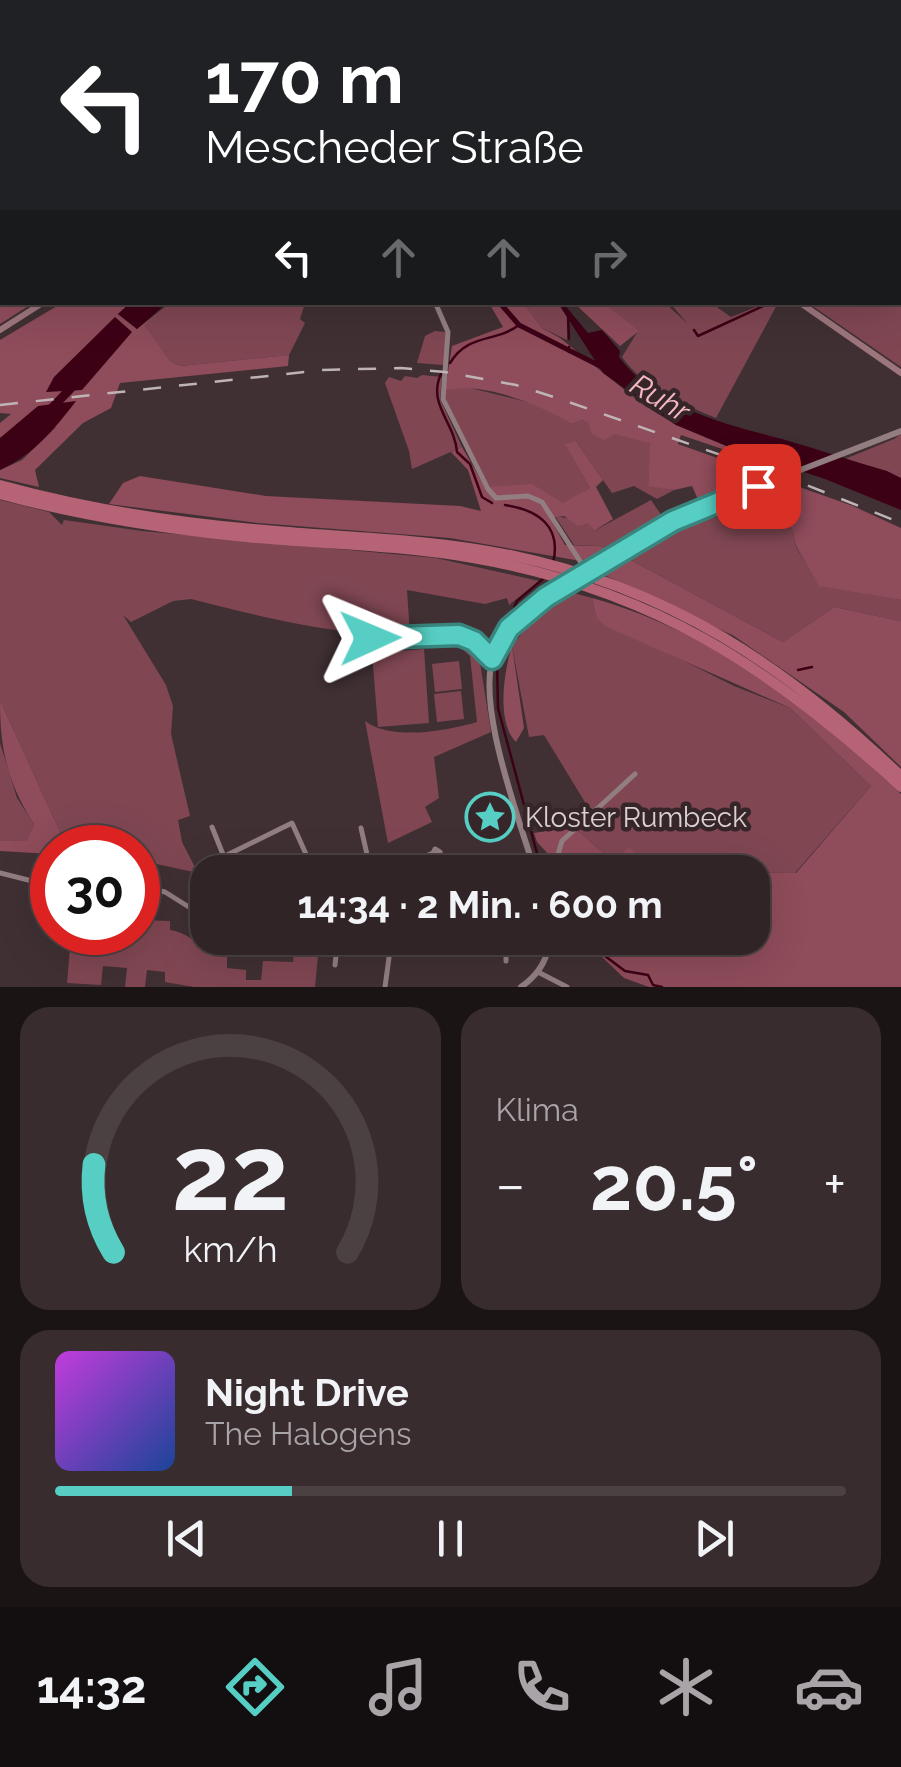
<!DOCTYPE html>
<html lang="de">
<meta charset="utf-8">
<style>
:root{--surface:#302426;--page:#382c2e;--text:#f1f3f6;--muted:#a8a4a7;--line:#4b4143;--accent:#56cec3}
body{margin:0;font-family:Raleway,sans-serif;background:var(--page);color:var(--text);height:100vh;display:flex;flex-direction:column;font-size:38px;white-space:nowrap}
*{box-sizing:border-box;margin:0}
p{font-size:32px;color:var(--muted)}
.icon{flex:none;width:55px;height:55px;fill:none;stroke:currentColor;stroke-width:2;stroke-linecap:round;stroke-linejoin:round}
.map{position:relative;height:987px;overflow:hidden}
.details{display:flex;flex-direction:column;gap:20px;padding:20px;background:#1a1415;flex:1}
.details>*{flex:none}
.banner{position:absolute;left:0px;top:0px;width:902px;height:305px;box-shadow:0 10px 40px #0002,0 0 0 2px var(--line);background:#202124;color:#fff;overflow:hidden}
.speed{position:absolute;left:30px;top:825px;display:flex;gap:20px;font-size:50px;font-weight:700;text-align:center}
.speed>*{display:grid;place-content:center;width:130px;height:130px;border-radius:50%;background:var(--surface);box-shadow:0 10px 40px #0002,0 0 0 2px var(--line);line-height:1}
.speed .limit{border:15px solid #d22;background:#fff;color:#111}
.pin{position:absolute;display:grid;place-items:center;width:85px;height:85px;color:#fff;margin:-42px;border-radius:20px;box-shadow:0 5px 15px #0006}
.me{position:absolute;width:110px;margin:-55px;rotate:89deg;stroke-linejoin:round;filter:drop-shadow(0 0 8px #0008)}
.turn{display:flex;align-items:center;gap:35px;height:210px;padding:0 40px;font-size:45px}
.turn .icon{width:130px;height:130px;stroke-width:2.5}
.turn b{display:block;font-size:70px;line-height:85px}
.lanes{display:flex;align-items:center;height:95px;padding:0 40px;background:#0003;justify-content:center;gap:50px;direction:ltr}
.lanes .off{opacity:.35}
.big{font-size:75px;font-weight:700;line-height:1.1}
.details .card{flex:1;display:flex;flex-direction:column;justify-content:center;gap:15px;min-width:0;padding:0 35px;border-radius:30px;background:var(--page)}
.details .dial{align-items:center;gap:0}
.dial svg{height:260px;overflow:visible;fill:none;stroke:var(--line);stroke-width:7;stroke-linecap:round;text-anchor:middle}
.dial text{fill:var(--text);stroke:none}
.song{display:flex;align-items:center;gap:30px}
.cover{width:120px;height:120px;border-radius:15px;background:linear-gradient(135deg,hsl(290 70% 55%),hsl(220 70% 35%))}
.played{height:10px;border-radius:5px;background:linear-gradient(90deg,var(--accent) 30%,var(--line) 30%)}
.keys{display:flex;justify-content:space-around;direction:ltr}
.heat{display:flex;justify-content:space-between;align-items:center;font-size:55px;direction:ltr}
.details .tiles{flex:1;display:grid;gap:20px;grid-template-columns:1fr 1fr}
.card:last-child{grid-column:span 2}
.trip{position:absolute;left:190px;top:855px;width:580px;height:100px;border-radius:30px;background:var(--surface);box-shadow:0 10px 40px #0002,0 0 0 2px var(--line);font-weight:700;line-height:100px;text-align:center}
.tabs{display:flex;height:160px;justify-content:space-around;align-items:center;background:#130e0f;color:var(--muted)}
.tabs .icon{width:70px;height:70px}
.tabs .current{color:var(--accent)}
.tabs b{font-size:45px;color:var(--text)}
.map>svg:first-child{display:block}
</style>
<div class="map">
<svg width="901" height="987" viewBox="0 0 901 987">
<rect width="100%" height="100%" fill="#403033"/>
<path fill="#804753" d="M901,272V367L808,303L900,302Z
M170,303H305L300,319L305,323L289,355L180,366L170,361L143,325Z
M524,303H558L567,317V340L542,328Z
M604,303H665L687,323L670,303H711L731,317L766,303H778L716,418C682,404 644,388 622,357L638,331Z
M435,331L446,332L444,365L417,363L425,336Z
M422,375L442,377L440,399L462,447L412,469L409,451L385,383L389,377L401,381L405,376L417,378Z
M462,386L544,406L572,424L582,420L651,443L648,485L674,490L657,499L634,486L612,493L576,441L566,445L590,488L565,504L487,487L445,399V391Z
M901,434V478L845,459L894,439Z
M0,500L49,512L62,525L64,520L142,531L436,558L539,581L509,605L507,598L485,604L407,590L410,635C330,635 268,618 191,599L173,601L131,622L123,615L166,685L173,706L171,734L190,816L178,820L182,842L198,873L138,860V848L67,847L0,700Z
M651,500L664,519L621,547L574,545L555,516L588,522L594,531Z
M767,512L792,529L796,547L819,585L901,600V621L834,607L783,642L627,558C680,527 705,513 767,512Z
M573,593L592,598L596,617L734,686L790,708L871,786L795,873L651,872L646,864L614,862L577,830L591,812L544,735L529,737L512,646L537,614Z
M436,638L465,640L478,650L491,732L434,757L439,798L425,807L432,822L388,843L365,721C391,741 447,731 477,722L470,656L460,647L437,644Z
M424,649L429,723L378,727L372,653Z
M459,661L462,689L435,692L432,664Z
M461,691L464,719L437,722L434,694Z
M0,743L17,798L34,824L26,841H0Z
M138,920L170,921V930C194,933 203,955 227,957V968L246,970V980H261L263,961L293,962L294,955H318L315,987H194L165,982V972L147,970L145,987H125L127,968L103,966L101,985L67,983L71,936L89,937L90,933L138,932Z"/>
<path fill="#8f4c5b" d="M0,0H644L645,2H2V302L33,303L0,324Z
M686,0H901V200L900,2Z
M62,303H130L118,314L137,329L170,303L144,325L170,361L180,366L289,355L288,366L120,383L111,408L83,423L35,470L39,487L0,478V470L22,460L56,427L7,433L0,438V423L11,414L0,413V340Z
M489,303H524L542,328L560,338L642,404L676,425L791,468L784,470L681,435L678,444L853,506L901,528V600L819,586L796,546L792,529L767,512L724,513L673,531L720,507L713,498L700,504L692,486L674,490L648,486L650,443L615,434L604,440L591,433L589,423L582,420L572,424C541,405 480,380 445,391L452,346L503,327Z
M574,303H604L639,331L620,346Z
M576,441L603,480L596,487L613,519L594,531L588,523L578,526L564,516L550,518L565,545L621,547L592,563L450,538L258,523L109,504L123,483L140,476L266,496L460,506L481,511L468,470L451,452L462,447L485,487L532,484L563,503L590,488L565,444Z
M627,558L783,642L834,607L901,621V767L844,712L734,636L602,574Z
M592,598C712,631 812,710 901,794V987H649L624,978L582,938H601L617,945L623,938H752L753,873H796L871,786L790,708L605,626L596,617Z
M512,646L524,728L516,742C496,722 504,671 512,646Z
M0,700L67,847L52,848V854L0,851V841H26L34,824C7,782 0,749 0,700Z
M558,829L577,830L614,862L629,847L651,872H565L537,842L534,833Z"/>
<path fill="#3d0116" d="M130,303V302L167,303L137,329L118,314Z
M558,303H563L588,333L602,330L620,351L619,357C659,409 722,423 782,439C817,449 852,461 887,471L901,478V510L825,479L731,448L676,425L603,373Z
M115,317L132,332L82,390L46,392L54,377Z
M76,401C54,430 33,455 0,470V438L38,406Z"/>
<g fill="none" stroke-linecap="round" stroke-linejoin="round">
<path stroke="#3d0116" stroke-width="2.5" d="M671,2L672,0
M0,93L2,96
M0,184L2,183
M568,316L569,339
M694,330L698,336L772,302
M569,347V352
M450,363C468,333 495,343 519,325
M441,374C427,404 455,423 457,452L470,464L482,497L492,503
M505,505C538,510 562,526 553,563
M510,618L517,601L544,578
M511,634L497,663L498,708L542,872
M798,670L812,667
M581,938L625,971L648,975L653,985L662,987"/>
<path stroke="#3d0116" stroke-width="5" d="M499,302L519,325L604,368"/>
<path stroke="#3d0116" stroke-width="9" d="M50,410L74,385"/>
<path stroke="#927e81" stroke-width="5" d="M435,302L448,332L443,399L488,489L496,498L528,496L542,502L587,572
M364,637L459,635L473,641L492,659
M212,827L230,872
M361,828L371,872
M435,849L440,852L437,856L433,853Z
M223,857L292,823L314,872
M404,872L411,862L433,853
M545,872L555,864L562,841L635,774
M0,873L52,886
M138,886L165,892L208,919
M233,938L261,941L272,938
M506,938V961
M335,965L338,938
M538,972L567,987
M385,987L391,943H438L457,952"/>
<path stroke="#927e81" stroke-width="6" d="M584,574L692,512L901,431
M535,872C520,820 472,698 496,649C511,618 541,600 569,583
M521,987C538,975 549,959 549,938"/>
<path stroke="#9d767d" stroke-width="6" d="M799,302L901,373
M0,330L44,302"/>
<path stroke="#b66375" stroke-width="10" d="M0,485C91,510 183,524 277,531C355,538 433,539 510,555C669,588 786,666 901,776
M0,494C81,516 163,529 246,537C322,544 398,545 473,558C651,589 771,667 901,787"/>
<path stroke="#bfb4b5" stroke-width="2.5" stroke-dasharray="18 18" stroke-linecap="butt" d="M0,405L323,370L401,368L445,372L516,385L560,399L804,484L901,523"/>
</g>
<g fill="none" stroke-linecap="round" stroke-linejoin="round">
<g stroke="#38867f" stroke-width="25">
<path id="route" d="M370,638L459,635L474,641L492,659L509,628L546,597L673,521L758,486"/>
</g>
<use href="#route" stroke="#56cec3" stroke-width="18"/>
</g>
<defs>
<g id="sight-ring" transform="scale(2.5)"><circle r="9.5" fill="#362629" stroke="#56cec3" stroke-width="1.5"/><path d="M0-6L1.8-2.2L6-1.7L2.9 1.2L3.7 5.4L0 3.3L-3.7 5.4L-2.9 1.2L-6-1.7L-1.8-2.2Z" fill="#56cec3"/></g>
</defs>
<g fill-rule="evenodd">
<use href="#sight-ring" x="490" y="817"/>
</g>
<g text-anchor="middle" stroke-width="9" stroke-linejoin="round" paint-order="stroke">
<g font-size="28" fill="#dbd0d1" stroke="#362629" text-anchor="start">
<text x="525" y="827">Kloster Rumbeck</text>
</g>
<g font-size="30" font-style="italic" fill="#f5b7c2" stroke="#362629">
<text transform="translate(660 398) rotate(31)" y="10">Ruhr</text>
</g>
</g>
</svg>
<div class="speed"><div class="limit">30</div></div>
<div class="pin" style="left:758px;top:486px;background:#d93025"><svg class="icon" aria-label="arrive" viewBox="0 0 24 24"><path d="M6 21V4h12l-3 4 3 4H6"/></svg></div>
<svg class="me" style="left:370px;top:638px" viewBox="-20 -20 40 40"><path d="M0-17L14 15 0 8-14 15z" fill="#56cec3" stroke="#fff" stroke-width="4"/></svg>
<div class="trip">14:34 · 2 Min. · 600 m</div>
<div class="banner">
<div class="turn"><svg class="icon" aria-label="left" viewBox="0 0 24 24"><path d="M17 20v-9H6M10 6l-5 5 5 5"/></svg><div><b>170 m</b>Mescheder Straße</div></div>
<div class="lanes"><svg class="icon" aria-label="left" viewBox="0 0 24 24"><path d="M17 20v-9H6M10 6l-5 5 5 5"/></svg><svg class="icon off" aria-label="ahead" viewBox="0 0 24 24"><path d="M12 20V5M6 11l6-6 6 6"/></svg><svg class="icon off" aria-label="ahead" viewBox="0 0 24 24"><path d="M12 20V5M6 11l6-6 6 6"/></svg><svg class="icon off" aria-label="right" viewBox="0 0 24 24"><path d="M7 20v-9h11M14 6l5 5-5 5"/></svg></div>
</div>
</div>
<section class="details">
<div class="tiles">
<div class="card dial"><svg viewBox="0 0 100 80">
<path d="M14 69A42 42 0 1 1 86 69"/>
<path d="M14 69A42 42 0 0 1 8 42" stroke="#56cec3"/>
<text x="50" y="56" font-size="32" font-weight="700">22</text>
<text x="50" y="72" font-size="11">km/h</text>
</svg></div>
<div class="card"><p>Klima</p>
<div class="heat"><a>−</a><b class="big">20.5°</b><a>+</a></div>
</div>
<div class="card">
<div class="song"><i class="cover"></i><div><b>Night Drive</b><p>The Halogens</p></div></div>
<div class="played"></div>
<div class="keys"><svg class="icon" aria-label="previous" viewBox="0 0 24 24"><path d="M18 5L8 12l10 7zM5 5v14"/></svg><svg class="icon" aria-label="pause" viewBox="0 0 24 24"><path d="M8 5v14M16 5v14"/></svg><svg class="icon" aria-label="next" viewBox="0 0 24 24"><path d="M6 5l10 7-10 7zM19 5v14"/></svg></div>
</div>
</div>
</section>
<nav class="tabs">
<b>14:32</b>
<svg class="icon current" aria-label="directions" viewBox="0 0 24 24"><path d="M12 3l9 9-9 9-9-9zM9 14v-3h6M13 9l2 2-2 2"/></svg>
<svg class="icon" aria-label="music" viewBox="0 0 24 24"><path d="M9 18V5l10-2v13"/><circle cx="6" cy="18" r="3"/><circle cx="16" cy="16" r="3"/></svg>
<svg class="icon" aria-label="phone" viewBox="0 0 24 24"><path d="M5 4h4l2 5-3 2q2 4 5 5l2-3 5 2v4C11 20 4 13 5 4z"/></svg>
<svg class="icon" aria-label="climate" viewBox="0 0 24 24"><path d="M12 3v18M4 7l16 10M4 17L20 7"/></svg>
<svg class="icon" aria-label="car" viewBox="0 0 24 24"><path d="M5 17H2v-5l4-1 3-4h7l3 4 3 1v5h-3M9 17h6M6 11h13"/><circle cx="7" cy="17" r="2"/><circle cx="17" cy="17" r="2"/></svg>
</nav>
